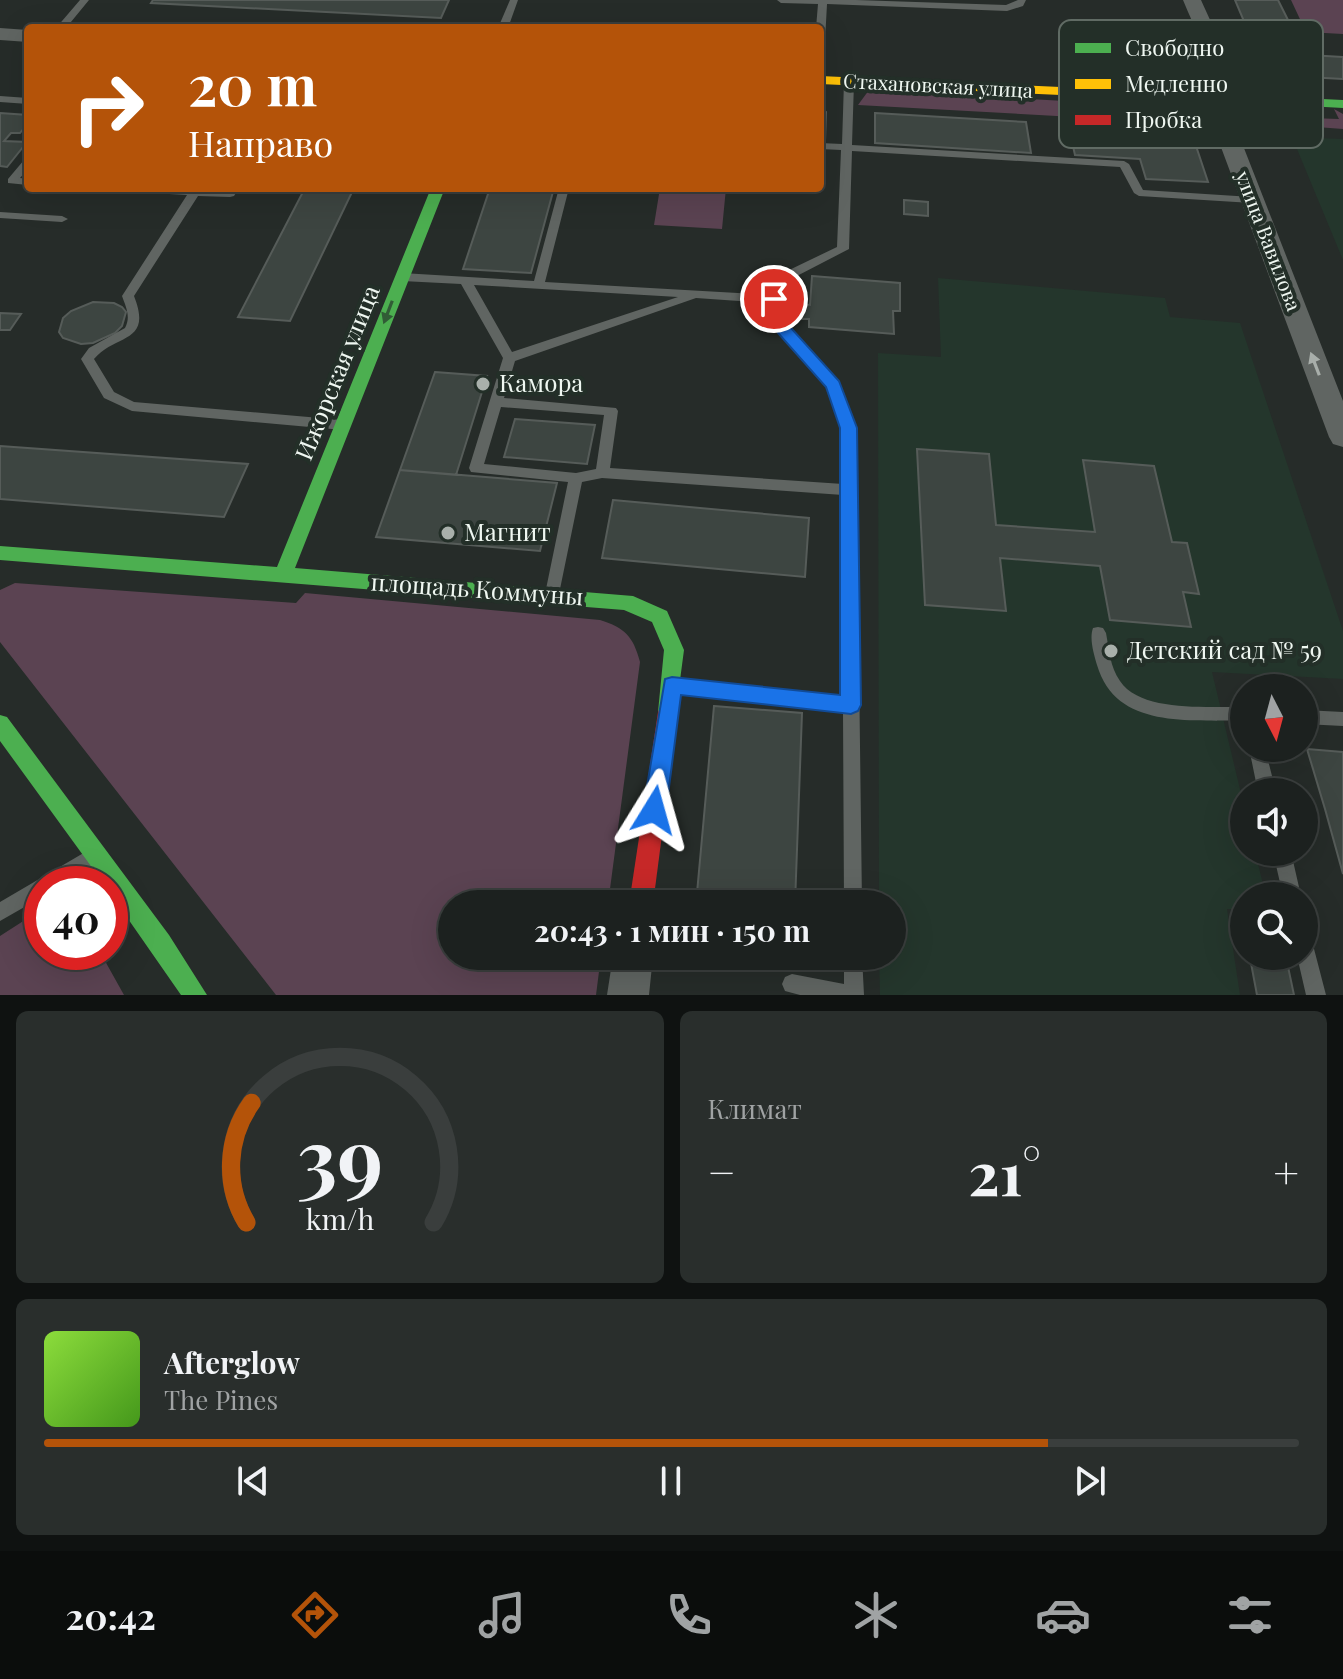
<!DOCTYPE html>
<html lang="ru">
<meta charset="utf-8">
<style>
:root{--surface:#1c211f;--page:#292e2c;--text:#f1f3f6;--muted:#a0a3a4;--line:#3a3e3d;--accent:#b45309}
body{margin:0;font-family:"Playfair Display",serif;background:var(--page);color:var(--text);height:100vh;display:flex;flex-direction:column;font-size:30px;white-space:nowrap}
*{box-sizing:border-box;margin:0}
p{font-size:26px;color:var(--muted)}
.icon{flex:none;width:44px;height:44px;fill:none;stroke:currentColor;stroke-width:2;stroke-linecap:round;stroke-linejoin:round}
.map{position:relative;height:995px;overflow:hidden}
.side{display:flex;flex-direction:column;gap:16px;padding:16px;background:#0f1211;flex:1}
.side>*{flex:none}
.guide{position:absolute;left:24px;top:24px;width:800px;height:168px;border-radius:8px;box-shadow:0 8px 32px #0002,0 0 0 2px var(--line);background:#b45309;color:#fff;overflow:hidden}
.needle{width:52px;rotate:174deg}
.fabs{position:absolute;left:1230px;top:674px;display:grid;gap:16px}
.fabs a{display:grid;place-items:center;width:88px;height:88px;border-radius:50%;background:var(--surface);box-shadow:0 8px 32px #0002,0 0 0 2px var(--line);font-size:40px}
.speed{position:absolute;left:24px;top:866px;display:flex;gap:16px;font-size:40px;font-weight:700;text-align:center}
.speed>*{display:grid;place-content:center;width:104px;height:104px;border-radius:50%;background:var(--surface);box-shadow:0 8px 32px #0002,0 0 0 2px var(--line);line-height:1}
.speed .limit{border:12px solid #d22;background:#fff;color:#111}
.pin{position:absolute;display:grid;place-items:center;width:68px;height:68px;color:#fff;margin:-34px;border:4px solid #fff;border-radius:50%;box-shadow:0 2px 8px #0007}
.me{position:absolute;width:88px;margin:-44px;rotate:8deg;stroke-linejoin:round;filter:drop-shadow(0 0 6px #0008)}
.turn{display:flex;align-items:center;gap:28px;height:168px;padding:0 32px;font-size:36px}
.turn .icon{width:104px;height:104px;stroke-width:2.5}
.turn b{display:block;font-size:56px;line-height:68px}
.big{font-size:60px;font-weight:700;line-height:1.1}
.side .tile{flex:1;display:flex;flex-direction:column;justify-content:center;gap:12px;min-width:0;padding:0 28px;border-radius:12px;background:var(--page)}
.side .dial{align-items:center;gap:0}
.dial svg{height:208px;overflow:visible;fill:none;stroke:var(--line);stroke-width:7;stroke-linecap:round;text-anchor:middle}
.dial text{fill:var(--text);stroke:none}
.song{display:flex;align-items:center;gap:24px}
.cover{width:96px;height:96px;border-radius:12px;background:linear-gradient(135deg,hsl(90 70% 55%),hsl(100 70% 35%))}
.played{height:8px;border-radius:4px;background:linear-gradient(90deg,var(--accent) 80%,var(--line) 80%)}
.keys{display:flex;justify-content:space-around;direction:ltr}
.heat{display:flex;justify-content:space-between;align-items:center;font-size:44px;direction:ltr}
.side .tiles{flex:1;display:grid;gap:16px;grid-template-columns:1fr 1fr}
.tile:last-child{grid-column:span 2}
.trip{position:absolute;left:438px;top:890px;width:468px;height:80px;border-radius:40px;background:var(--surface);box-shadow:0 8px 32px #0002,0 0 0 2px var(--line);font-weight:700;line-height:80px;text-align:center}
.tabs{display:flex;height:128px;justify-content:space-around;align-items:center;background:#0b0d0c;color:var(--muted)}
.tabs .icon{width:56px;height:56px}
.tabs .active{color:var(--accent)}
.tabs b{font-size:36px;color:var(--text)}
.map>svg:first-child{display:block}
</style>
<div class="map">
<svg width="1343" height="995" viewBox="0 0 1343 995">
<rect width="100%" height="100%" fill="#262c29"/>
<path fill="#24362c" d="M1292,137L1343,139V260Z
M938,278L1165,298L1170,317L1240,323L1343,631V679L1212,672L1244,806V852H1255L1266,896H1244V909H1227L1240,995H880L879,956H892V904H879L878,353L941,357Z"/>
<path fill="#5b4352" d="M1291,0H1343V34L1306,32Z
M869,90L1189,108L1201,124L858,105Z
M1257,107H1275L1280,117L1339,119L1334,109L1343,114V129L1238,121L1244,113Z
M660,188H726L722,229L654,225Z
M15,583L296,603L305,593L600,620C625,628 633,636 640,662L608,904H452V956H601L596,995H276L0,642V590Z
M42,909V952H100L124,995H0V936Z"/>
<path fill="#3d4541" stroke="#565c59" stroke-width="2" d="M153,0H449L441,18L151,3Z
M1235,0H1278L1292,28L1246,26Z
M1259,52L1343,57V79L1269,75Z
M820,111L826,112L825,141L820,140Z
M0,113L28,115V123L20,133H11L4,141L27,142L7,167L0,166Z
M875,113L1026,122L1031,153L875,143Z
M1068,124L1191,131L1208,182L1146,179L1140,159L1075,155Z
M305,188H354L290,321L238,317Z
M490,188H554L531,273L463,269Z
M904,200L928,202V216L904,214Z
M812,276L900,283V311H893L894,334L809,327V319H801L802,304L810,305Z
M93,302L114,303L122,307L126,312L122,326L115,333L93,343L81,344L63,338L59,332L63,318L71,311Z
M0,313L21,314L10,330H0Z
M435,372L487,376L456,475L400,470Z
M515,419L595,425L587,464L504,457Z
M0,446L248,464L224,517L0,499Z
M917,449L989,454L996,525L1095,532L1083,460L1154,466L1172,542L1187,543L1199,594L1183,592L1191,627L1110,620L1100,566L1000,558L1006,611L925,605Z
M400,470L557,483L540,551L376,537Z
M613,500L809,518L805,577L602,558Z
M714,706L802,713L795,904H696Z
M1307,749L1343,752V874L1325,809Z
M1250,958L1287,962L1294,995H1257Z"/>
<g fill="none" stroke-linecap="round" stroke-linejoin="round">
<path fill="#606562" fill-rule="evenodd" d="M80,0H89L66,28H56Z
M510,0H518L508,28H498Z
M777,0H856L1006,5L1018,0H1026L1023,6L1007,11L827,4L825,41L820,44V28H816L818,4L781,3Z
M849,79L854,82L852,145L1124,161L1129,164L1143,190L1252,197L1257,200L1252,203L1139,196L1134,193L1120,167L852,151L849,249L793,278L780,299L790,328L840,385L856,428L862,904H844L843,711L676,693L670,691L668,686L670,681L676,679L843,697V495L602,478L582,482L559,594L557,598L552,600L547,598L545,594L568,482L471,472L469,468L503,358L461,284L402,281L396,277L402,273L534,281L559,188H569L545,282L771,295L785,272L837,247L841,150L820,149V143L842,144L844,82ZM474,285L678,297L512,352ZM696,298L769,303L780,332L828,387L842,428L843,484L610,468L618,411L616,408L504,398L515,361ZM501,407L604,415L596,469L576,473L484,464Z
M0,96L28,98V104L0,102Z
M28,159V169L20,178L28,179V185L8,183V179L24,160Z
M111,188L227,191L229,188H239L234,196L230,197L198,196L134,296C153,344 116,333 94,359L114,392L134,402L343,420L348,422L350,425L348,428L343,430L132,411L104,398L81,359L89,348L125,328C131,317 126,307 122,296L187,195L116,191Z
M0,212L62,216L68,219L62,222L0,218Z
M1098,627L1103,628L1106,633C1109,649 1110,667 1120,681C1141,713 1210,706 1244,707V721C1190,719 1116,730 1097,665C1094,654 1089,639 1093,628Z
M1304,710L1343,712V726L1304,724Z
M1249,748H1265L1276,792H1258Z
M87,851L93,853L96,859L93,865L62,884H42V897L0,921V902Z
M1273,852H1291L1301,896H1283Z
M1304,936L1311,938L1313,945L1326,995H1306L1297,956H1304Z
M844,956H862L864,995H800L785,991L782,984L785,977L792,974L844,984Z"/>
<path fill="#606562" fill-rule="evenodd" d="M1183,0H1201C1217,37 1241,74 1231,115L1343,401V447L1333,444L1329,437L1209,115C1221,74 1198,37 1183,0Z
M0,28L28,30V42L0,40Z
M613,956H653L649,995H607Z"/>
<path fill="#4caf50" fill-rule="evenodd" d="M1217,94L1343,100V108L1213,101L1211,98Z
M431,188H445L295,568L633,596L667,611L684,650L675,718L668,721L661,718L658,712L664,650L652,622L624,610L0,560V546L277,567Z
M0,715L7,717L169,935L207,995H181L110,893V884H104L0,741Z"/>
<path fill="#ffc107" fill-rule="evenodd" d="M820,76L1217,94L1223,98L1217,102L820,84Z"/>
<path fill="#c62828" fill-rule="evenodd" d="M668,703L675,706L678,712L653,904H629L658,712L661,706Z"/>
</g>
<defs><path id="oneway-solid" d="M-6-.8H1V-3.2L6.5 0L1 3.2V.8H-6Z" transform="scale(2)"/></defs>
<use fill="#315c36" href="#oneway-solid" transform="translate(388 312) rotate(111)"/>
<use fill="#a8aeaa" href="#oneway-solid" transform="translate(1315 364) rotate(-111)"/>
<path fill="#1a73e8" stroke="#114b97" stroke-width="2" d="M774,294L782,299L791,328L839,381L857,428L861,705L858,711L851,714L681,695L666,810L662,818L654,821L646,818L643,810L665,679L672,677L840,695V428L826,387L778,333L767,299Z"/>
<g fill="#a9b0ab" stroke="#232f28" stroke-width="3">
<circle cx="483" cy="384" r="8"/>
<circle cx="448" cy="533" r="8"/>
<circle cx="1111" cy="651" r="8"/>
</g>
<g text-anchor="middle" stroke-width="8" stroke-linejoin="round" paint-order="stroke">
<g font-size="20" fill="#eff7f1" stroke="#232f28">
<text transform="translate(938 86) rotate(3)" y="7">Стахановская улица</text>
<text transform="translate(1268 241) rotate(69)" y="7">улица Вавилова</text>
</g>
<g font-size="24" fill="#eff7f1" stroke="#232f28">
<text transform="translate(338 373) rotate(-68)" y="8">Ижорская улица</text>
<text transform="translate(477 590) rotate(4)" y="8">площадь Коммуны</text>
</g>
<g font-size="24" fill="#eff7f1" stroke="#232f28" text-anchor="start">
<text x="499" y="392">Камора</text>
<text x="464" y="541">Магнит</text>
<text x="1127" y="659">Детский сад № 59</text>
</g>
</g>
<rect x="1059" y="20" width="264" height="128" rx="12" fill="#232f28" stroke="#606b64" stroke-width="2"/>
<rect x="1075" y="43" width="36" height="10" fill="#4caf50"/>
<rect x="1075" y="79" width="36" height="10" fill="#ffc107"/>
<rect x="1075" y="115" width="36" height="10" fill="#c62828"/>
<g font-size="22" fill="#eff7f1">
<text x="1125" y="56">Свободно</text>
<text x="1125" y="92">Медленно</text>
<text x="1125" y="128">Пробка</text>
</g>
</svg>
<div class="fabs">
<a><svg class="needle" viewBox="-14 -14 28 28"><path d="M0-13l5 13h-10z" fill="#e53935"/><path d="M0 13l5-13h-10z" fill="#a0a3a4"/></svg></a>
<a><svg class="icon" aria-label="sound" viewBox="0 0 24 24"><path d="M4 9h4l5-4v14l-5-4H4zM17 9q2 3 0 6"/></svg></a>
<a><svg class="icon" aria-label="search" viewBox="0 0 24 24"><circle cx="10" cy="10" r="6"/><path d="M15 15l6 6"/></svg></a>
</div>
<div class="speed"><div class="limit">40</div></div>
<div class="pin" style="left:774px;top:299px;background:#d93025"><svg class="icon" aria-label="arrive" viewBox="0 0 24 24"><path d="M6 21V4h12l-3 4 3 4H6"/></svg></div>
<svg class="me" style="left:654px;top:810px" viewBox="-20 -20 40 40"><path d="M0-17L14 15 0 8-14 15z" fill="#1a73e8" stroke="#fff" stroke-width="4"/></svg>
<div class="trip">20:43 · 1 мин · 150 m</div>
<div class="guide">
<div class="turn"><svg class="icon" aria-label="right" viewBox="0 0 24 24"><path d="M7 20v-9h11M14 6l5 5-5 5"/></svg><div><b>20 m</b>Направо</div></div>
</div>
</div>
<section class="side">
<div class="tiles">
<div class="tile dial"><svg viewBox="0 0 100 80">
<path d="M14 69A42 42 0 1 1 86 69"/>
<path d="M14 69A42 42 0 0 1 16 23" stroke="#b45309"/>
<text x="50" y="56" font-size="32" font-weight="700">39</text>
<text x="50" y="72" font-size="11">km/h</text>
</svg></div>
<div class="tile"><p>Климат</p>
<div class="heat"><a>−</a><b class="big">21°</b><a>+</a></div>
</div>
<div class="tile">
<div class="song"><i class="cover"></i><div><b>Afterglow</b><p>The Pines</p></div></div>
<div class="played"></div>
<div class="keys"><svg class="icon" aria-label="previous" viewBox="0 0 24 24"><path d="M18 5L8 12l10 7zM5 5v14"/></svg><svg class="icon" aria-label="pause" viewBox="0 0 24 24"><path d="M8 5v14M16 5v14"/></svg><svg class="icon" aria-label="next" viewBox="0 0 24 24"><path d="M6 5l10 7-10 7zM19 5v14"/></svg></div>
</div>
</div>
</section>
<nav class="tabs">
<b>20:42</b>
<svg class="icon active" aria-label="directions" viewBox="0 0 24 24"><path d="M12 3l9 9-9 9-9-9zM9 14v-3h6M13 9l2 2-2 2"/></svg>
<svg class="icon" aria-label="music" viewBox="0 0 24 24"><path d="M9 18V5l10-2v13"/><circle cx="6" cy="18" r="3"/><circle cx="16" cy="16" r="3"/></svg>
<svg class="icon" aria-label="phone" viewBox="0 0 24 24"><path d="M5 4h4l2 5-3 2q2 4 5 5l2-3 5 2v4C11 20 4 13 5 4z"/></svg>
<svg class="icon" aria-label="climate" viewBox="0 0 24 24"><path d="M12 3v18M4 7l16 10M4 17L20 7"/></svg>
<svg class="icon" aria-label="car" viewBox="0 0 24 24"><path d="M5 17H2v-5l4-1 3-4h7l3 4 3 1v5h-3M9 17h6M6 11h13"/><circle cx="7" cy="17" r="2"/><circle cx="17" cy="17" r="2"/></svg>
<svg class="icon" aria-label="filters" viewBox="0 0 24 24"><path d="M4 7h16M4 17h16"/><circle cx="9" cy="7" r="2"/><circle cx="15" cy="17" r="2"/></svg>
</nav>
